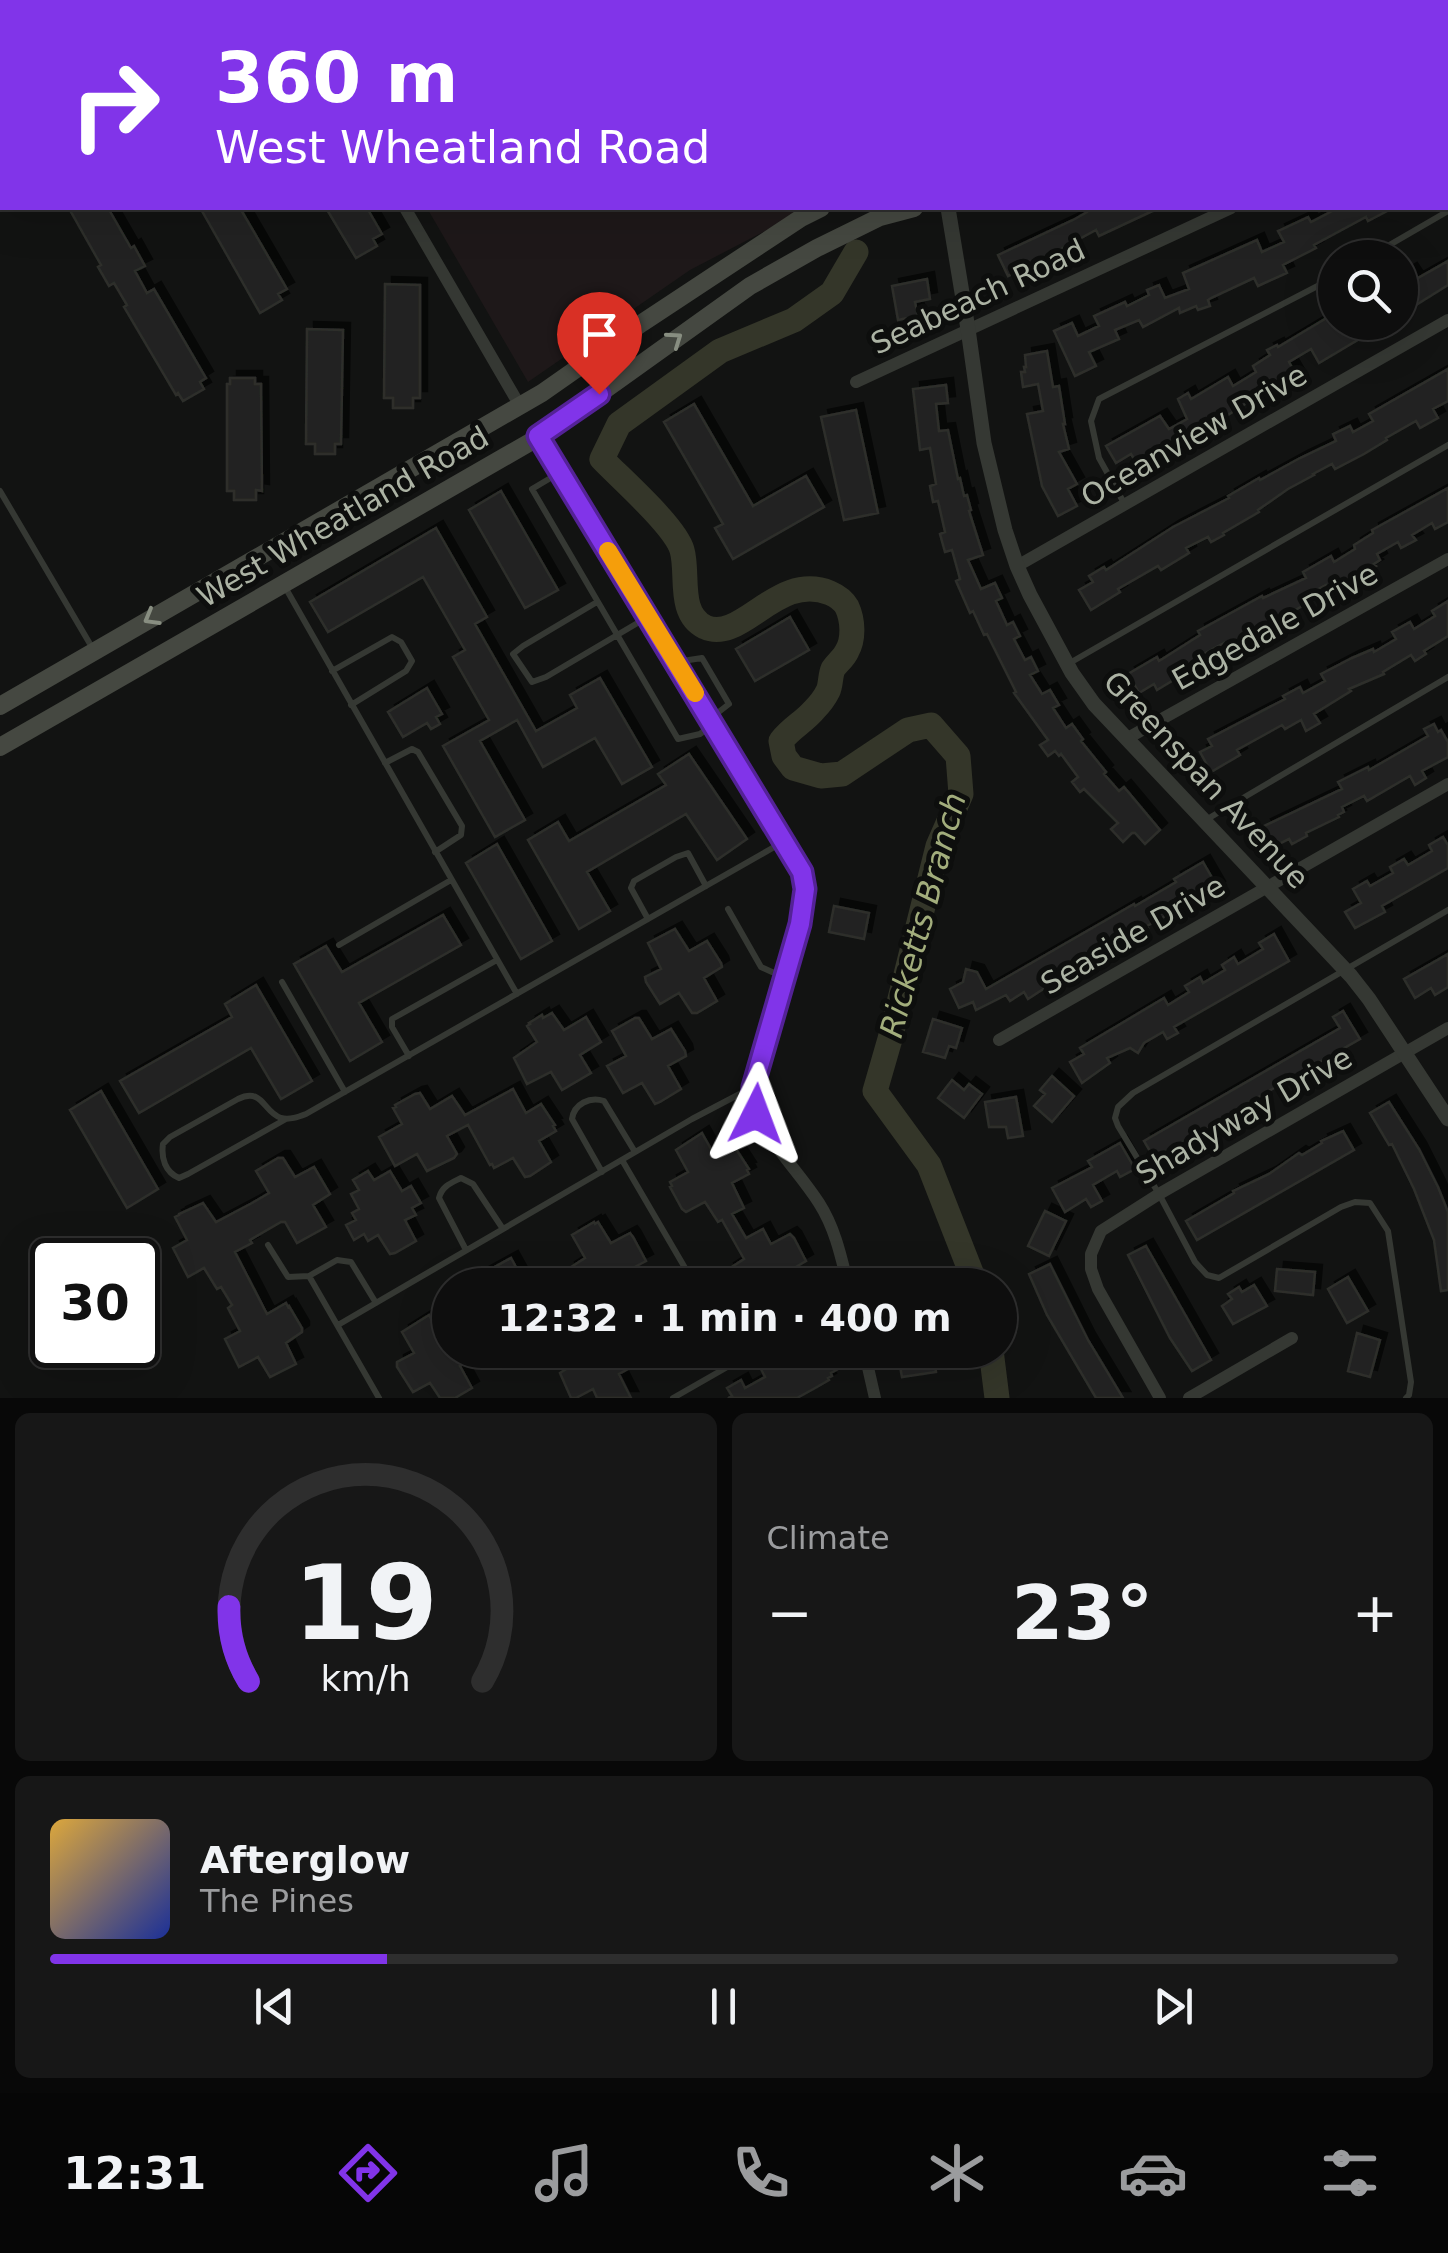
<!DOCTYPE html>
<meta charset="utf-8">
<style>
:root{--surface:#0e0e0e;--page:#171717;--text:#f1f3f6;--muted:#9b9c9e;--line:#2e2e2e;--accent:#8134e9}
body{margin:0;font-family:"DejaVu Sans",sans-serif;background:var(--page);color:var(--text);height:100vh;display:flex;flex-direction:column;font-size:38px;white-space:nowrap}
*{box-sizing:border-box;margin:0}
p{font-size:32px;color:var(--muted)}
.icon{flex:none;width:55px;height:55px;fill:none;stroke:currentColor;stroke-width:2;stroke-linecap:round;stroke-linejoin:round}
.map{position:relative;height:1398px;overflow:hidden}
.details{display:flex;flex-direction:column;gap:15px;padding:15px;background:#080808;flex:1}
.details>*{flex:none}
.top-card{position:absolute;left:0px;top:0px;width:1450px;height:210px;box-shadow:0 10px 40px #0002,0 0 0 2px var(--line);background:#8134e9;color:#fff;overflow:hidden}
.fabs{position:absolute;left:1318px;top:240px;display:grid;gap:20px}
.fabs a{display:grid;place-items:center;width:100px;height:100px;border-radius:50%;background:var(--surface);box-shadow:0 10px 40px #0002,0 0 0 2px var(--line);font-size:50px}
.speed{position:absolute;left:30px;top:1238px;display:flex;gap:20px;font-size:50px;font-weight:700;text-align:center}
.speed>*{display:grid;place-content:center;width:130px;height:130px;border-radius:50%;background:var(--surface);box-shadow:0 10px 40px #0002,0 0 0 2px var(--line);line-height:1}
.speed .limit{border:5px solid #111;border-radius:15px;background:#fff;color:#111}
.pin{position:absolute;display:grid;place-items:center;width:85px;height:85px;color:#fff;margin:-102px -42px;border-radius:50% 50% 50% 0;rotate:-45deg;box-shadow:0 0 10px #0007}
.pin .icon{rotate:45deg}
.me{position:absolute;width:110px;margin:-55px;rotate:3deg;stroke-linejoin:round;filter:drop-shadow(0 0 8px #0008)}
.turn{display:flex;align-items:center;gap:35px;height:210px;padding:0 50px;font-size:45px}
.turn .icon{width:130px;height:130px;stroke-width:2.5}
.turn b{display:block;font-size:70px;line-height:85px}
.big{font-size:75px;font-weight:600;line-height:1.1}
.details .tile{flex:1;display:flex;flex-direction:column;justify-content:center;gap:15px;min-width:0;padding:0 35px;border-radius:15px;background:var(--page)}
.details .dial{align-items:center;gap:0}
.dial svg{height:260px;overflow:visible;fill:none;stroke:var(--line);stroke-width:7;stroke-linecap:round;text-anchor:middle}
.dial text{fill:var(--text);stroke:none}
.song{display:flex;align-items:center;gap:30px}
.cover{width:120px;height:120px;border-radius:15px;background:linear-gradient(135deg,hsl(40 70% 55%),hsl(230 70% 35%))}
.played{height:10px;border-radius:5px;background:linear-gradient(90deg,var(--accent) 25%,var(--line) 25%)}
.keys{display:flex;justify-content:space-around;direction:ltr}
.heat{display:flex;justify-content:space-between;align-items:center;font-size:55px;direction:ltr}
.details .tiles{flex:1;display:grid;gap:15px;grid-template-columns:1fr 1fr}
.tile:last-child{grid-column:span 2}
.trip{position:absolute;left:432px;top:1268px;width:585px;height:100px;border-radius:50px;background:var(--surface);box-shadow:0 10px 40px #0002,0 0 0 2px var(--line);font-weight:600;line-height:100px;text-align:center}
.tabs{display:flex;height:160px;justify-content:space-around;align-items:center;background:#060606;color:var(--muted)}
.tabs .icon{width:70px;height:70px}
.tabs .on{color:var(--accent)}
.tabs b{font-size:45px;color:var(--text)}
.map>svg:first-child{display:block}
</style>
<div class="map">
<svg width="1448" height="1398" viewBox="0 0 1448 1398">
<defs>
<filter id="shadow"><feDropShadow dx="7" dy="-7" stdDeviation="0" flood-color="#0009"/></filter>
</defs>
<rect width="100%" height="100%" fill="#121312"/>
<path fill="#1e1819" d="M307,0H1282L1277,2H309Z
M427,208H809L690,270L528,382Z"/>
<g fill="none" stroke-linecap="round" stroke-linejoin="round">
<path stroke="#343629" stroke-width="4" d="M913,0L914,2"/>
<path stroke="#343629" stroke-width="25" d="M856,252L832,293L794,320L720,351L619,424L602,459C621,479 675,526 682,550C689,574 677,613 705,627C742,644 777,571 830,593C837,596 843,600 847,607C853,620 854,639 847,651C844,658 837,663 833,669C830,676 831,685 828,691C825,697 819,705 814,710C804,722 792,727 781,741L784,756L793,768L821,776L842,774L908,730L931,725L958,756L961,794L938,846L890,1039L875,1091L929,1165L976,1285
M991,1350L997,1398"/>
</g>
<path fill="#232422" stroke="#2d2f2c" stroke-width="2.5" filter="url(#shadow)" d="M78,208H108L131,248L134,246L145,266L135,271L147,293L154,289L206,378L200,382L204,389L183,401L178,393L176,395L124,307L127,305L114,283L109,286L98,267L101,265L71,212Z
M208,208H240L287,289L278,294L282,300L260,313L202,211Z
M326,208H367L382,234L373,239L377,246L356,258Z
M1085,208H1159L1099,236L1096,230L1061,249L1062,252L1008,276L998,255L1073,220L1087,212Z
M1338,208H1393L1368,221L1366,217L1314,245L1316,248L1283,265L1287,273L1258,286L1254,278L1211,298L1208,300L1210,306L1198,310L1196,306L1180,313L1179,308L1143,327L1139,320L1115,330L1119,339L1089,352L1096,366L1075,376L1054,331L1072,323L1078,336L1099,326L1094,316L1125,302L1127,306L1149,295L1147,290L1159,285L1165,298L1189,289L1183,273L1257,240L1262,252L1284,242L1278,231L1308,217L1311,222Z
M1448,261V285L1400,315V276L1410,270L1416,279Z
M927,279L930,299L915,302L918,316L898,320L892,286Z
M385,284L420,285V398H413V408H393V398H384Z
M1335,313V322H1388L1319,363L1311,349L1289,362L1297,376L1284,384L1282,380L1225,417L1139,467L1131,454L1116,463L1106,446L1160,416L1169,429L1187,419L1178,399L1188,393L1191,399L1228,377L1233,386L1256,372L1253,366L1270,355L1267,350L1277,345L1278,347Z
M307,329L343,330L341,444H335V454H315V444H306Z
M1047,351L1053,387L1059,386L1065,424H1063L1069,449L1059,452L1077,484L1068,489L1077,506L1058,516L1042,486L1027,414L1043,411L1038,384L1023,387L1021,372H1025L1024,367H1026L1025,355Z
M1448,369V401L1433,409L1438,418L1420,428L1416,421L1386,438L1387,440L1364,454L1335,469L1332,464L1313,474L1314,475L1288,489L1258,510L1259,512L1223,533L1224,535L1211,542L1208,537L1186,548L1189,553L1161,570L1158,566L1118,589L1120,592L1091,610L1079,590L1093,582L1089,576L1104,567L1106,570L1173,527L1229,498L1228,496L1259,478L1260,480L1300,458L1336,441L1333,434L1350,426L1353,432L1373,421L1369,414Z
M230,378H255V384H261L262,491L256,490V500H234V491H227V384H230Z
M946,385L948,403L936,404L939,431L948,430L958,479L960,478L964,496L967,495L971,510L969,511L983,555L968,560L981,589L995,583L1002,598L996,601L1007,625L1013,622L1020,636L1014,639L1025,660L1031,657L1038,671L1030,675L1042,694L1050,690L1059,705L1053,708L1066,728L1072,724L1083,739L1081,741L1106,772L1104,774L1119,791L1124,787L1160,830L1145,844L1135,833H1132L1123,842L1111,829L1118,823L1084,789L1080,792L1072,782L1078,777L1061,754L1059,756L1055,751L1048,756L1040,745L1048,740L1014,693L1016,692L987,634L984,635L973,611L970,613L956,581L960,579L952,550L945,552L940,534L945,532L938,501L933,502L930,486L936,484L930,448L920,450L913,389Z
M694,404L753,506L806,476L824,507L733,559L715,528L723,524L664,422Z
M856,410L878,513L844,520L821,417Z
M1448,488V522L1435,529L1432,523L1412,535L1416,540L1401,548L1398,542L1377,554L1380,560L1374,564L1376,566L1366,572L1365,570L1329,591L1326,585L1307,595L1309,599L1303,603L1304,605L1227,649L1224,643L1202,655L1205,661L1157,690L1154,684L1139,693L1128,674L1157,657L1159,661L1200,635L1198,631L1262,596L1263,598L1306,578L1303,572L1331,556L1334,562L1355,549L1354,545L1373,533L1372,530Z
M501,491L558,590L525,608L469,510Z
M436,528L487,617L475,624L536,731L577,708L570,695L600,678L652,767L622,784L595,738L543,767L517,720L480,741L525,820L495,837L443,746L489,720L453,657L465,650L423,577L328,632L310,602Z
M1448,601V636L1424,651L1426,654L1415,661L1411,655L1383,672L1384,674L1349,689L1351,691L1314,714L1320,723L1306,731L1301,720L1285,729L1282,725L1237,750L1240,755L1211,772L1200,752L1212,746L1208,739L1285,699L1283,696L1300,687L1303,693L1325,681L1321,674L1352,658L1373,649L1374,652L1396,639L1392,632L1410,622L1414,629L1435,616L1432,611Z
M790,617L809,650L755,681L736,649Z
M427,688L442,714L436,717L440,724L431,729L427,723L403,737L388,712Z
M1434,724L1438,732L1441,730L1448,742V757L1422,771L1426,778L1415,785L1410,776L1367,801L1364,796L1342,807L1344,812L1338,815L1339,817L1306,833L1307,836L1292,844L1289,839L1275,846L1264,826L1342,789L1338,782L1368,767L1369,770L1428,736L1424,729Z
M689,754L747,839L717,860L686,814L587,872L610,911L579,929L528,840L558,822L569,841L666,785L658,774Z
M1443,837L1448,845V868L1382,906L1385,912L1355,928L1345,912L1361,903L1353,889L1367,881L1370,886L1393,873L1390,867L1404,859L1408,865L1432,851L1429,845Z
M497,844L552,941L521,959L466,863Z
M1203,862L1218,888L1204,896L1200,890L1179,902L1182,907L1147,926L1148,928L1134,936L1130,930L1109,942L1113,949L1099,957L1095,951L1075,963L1077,967L1028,999L1024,992L1010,1001L1006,995L976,1010L973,1002L959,1008L950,989L963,982L966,969L977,972L986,989L1134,904L1135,906L1176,882L1174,879Z
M834,906L869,913L864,939L829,932Z
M443,915L461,945L359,1003L382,1042L350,1061L294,964L326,946L342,972Z
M675,929L689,951L707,941L721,963L722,967L704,978L717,1001L697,1013H692L679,993L660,1004L646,982L645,977L661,969L648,943Z
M1274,934L1289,961L1174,1027L1178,1033L1167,1039L1163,1032L1144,1043L1138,1053L1130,1048L1107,1058L1110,1063L1082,1083L1070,1062L1084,1054L1080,1048L1164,998L1168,1005L1189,992L1185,986L1200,977L1203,983L1225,970L1222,965L1234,957L1238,964L1263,949L1259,943Z
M1448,954V987L1435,995L1431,988L1415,998L1404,979Z
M256,985L312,1081L281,1099L251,1048L139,1113L120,1081L232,1017L225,1004Z
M1343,1011L1360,1039L1269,1091L1250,1102L1252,1104L1154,1158L1144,1141L1340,1028L1333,1017Z
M552,1013L564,1030L586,1017L601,1042L580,1055L591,1073L562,1090L551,1072L527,1084L514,1058L537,1042L527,1026L530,1024L529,1023L542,1015L543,1018Z
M635,1018H639L652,1039L671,1029L685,1051L686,1056L668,1066L681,1089L660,1102L655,1104L642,1083L623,1093L607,1066L626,1056L612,1031Z
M933,1019L962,1028L956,1048L949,1046L945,1058L923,1052Z
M1052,1076L1074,1096L1052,1122L1034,1106L1045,1094L1040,1090Z
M952,1080L964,1090L969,1084L982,1094L964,1118L938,1098Z
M513,1089L526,1113L541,1104L555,1125L553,1126L556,1131L539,1141L551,1162L530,1176L525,1177L513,1158L494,1168L492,1164L490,1165L468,1125L447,1136L457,1154L454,1158L427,1171L417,1154L395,1166L379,1137L402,1124L393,1108L396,1107L395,1105L415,1094L420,1093L430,1109L452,1096L465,1115Z
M101,1091L158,1189L127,1208L70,1110Z
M1016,1097L1023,1136L1008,1138L1006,1127H989L985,1102Z
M1389,1102L1419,1149L1438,1187L1448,1212V1290L1441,1291L1434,1240L1414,1189L1392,1144L1389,1145L1370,1113Z
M1343,1131L1354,1150L1197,1240L1186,1221L1234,1193L1233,1191L1269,1174L1299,1153L1302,1155L1322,1143L1321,1141Z
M702,1133L715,1156L734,1146L749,1169L747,1170L749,1174L732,1183L744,1208L732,1214L746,1238L763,1229L771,1244L790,1234L794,1238L806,1261L789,1271L795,1285H733L727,1270L744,1259L722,1220L718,1222L705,1202L686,1212L682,1209L670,1187L672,1186L670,1182L688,1172L676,1150Z
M1120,1143L1135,1169L1120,1177L1117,1171L1093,1185L1102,1201L1091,1207L1086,1199L1065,1212L1052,1188L1092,1167L1088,1161Z
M278,1158H283L295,1177L314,1167L330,1194L313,1205L326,1227L297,1243L285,1222H281L250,1240L252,1243L235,1252L267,1314L286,1303L288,1307L289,1306L302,1328V1332L286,1343L296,1364L270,1377L258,1357L239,1367L225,1339L240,1331L228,1308L232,1305L221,1287L217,1289L204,1268L188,1277L173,1248L187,1240L175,1217L179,1215V1214L203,1203L216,1222L252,1203L269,1193L256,1171Z
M368,1171L374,1180L390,1171L402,1191L411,1186L421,1203L412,1208L416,1215L405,1220L416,1241L395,1253L390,1254L378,1235L368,1241L364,1234L354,1240L346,1225L356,1220L352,1213L359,1209L351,1194L359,1190L353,1180Z
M1045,1211L1066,1221L1049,1256L1028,1246Z
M594,1222L595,1224L598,1222L611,1243L630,1233L633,1237L646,1261L629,1270L636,1285H574L568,1269L585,1258L572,1235Z
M1146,1246L1211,1360L1192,1371L1170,1338L1128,1255Z
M511,1258L526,1285H486L480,1275Z
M1050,1264L1088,1340L1123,1398H1096L1047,1315L1029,1274Z
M1277,1269L1315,1272L1313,1295L1275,1291Z
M1348,1277L1368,1311L1347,1323L1328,1289Z
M1254,1285L1267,1306L1233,1324L1222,1306L1232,1299L1228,1294L1239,1287L1242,1292Z
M429,1315L441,1336L450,1331V1350H489L460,1366L472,1388L455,1398H440L430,1383L413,1392L397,1367V1362L414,1353L402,1332Z
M1357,1333L1380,1340L1370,1377L1348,1371Z
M571,1350H629L637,1364L619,1374L631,1398H597L593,1389L576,1398H571L560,1373L577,1362Z
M814,1350H827L838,1369L831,1373L832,1376L828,1378L829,1380L817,1387L797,1398H728L732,1396L727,1388L741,1380L745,1388L765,1377L760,1367L773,1359L779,1368Z
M903,1350H929L931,1362L934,1361L936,1372L902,1377L900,1366H906Z"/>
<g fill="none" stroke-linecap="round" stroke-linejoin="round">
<path stroke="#353833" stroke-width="6" d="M826,2V0
M1367,258L1448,211
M559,473L532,489L678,739L700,734L712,725
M0,491L93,649
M1124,503L1099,458L1091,421L1099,399L1335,277
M285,587L517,994
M597,602L523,646L513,654L532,682L546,677L646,618
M676,662L702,658L729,704L711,718
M1068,664L1448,445
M332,671L392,637L401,642L412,661L406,671L351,705
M385,763L412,749L418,752L462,826L461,835L435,852
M1204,821L1448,677
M728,909L761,967L772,972L785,974
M648,919L631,888L634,881L676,857L688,853L706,886
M339,945L451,880
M282,982L345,1092
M409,1056L392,1027V1019L497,960
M286,1119L188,1174L179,1178C165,1172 161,1158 163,1144L170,1137L238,1099C263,1087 263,1112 281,1118C290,1120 298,1117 306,1114L783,842
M622,1160L695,1285
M602,1172L572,1119C574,1104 590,1096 604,1101L635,1152
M268,1245L288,1277L309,1276L337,1260L351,1262L376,1303
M466,1250L439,1198C442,1186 451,1183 461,1178L473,1184L503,1229
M309,1276L379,1398
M338,1325L692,1119L753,1087
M652,1350L660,1363L683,1350
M673,1398L757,1350
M1406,1398L1409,1395L1411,1382L1388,1231L1370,1203L1355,1202L1341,1207L1219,1278L1207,1275L1195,1262L1159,1194L1118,1126L1115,1118L1118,1107L1133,1093L1448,910"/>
<path stroke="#353833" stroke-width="12" d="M286,0L288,2
M1448,90V89
M405,208L520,406
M856,382L1231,208
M539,437L802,872L805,889L800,924L752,1095C762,1138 796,1167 819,1203C835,1228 841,1256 848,1285
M1017,566L1448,320
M1126,739L1448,559
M999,1040L1448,784
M864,1350L875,1398
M1160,1398L1098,1289L1091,1269V1254L1101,1231L1159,1194L1448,1028
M1189,1398L1292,1338"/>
<path stroke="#353833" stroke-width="15" d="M948,208L968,329L984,443L1005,530L1017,566L1030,595L1072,673L1094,704L1351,976L1369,999L1448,1119"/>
<path stroke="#454841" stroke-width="18" d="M1310,2L1314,0
M1377,2L1381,0
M0,706L542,393L642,323L801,218L821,208
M0,747L539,437L750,286L817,248L880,217L914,208"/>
</g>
<defs><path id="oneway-chevron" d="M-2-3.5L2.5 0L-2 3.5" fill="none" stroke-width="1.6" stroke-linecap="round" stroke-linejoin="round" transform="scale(2.5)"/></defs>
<g stroke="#888e81">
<use href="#oneway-chevron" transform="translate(675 339) rotate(-35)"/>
<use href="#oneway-chevron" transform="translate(151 618) rotate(150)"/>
</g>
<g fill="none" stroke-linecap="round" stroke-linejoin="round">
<g stroke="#542297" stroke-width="25">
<path id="route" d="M599,394L538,436L802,872L805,889L800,924L753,1087L752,1096L756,1114"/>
</g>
<use href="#route" stroke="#8134e9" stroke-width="18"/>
<path stroke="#f59e0b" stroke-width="18" d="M608,551L695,693"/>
</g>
<g text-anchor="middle" stroke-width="10" stroke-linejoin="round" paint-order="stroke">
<g font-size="30" fill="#acb3a4" stroke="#0d0e0d">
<text transform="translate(978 297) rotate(-25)" y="10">Seabeach Road</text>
<text transform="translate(1194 436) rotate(-30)" y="10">Oceanview Drive</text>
<text transform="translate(343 517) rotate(-30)" y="10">West Wheatland Road</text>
<text transform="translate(1275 627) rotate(-29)" y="10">Edgedale Drive</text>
<text transform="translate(1206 780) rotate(47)" y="10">Greenspan Avenue</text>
<text transform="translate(1133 935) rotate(-30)" y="10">Seaside Drive</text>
<text transform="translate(1244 1116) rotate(-30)" y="10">Shadyway Drive</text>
</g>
<g font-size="32" font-style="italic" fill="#a2ad7c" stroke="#0d0e0d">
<text transform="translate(923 915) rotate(-75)" y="11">Ricketts Branch</text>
</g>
</g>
</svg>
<div class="fabs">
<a><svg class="icon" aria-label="search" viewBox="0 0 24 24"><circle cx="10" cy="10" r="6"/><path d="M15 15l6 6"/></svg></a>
</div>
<div class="speed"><div class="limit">30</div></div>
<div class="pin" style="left:599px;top:394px;background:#d93025"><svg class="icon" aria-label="arrive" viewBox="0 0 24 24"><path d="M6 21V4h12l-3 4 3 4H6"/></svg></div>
<svg class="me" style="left:756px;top:1114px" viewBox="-20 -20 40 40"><path d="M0-17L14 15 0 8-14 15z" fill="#8134e9" stroke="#fff" stroke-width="4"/></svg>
<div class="trip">12:32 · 1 min · 400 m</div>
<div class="top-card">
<div class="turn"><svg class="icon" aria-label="right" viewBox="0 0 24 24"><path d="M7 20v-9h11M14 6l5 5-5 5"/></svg><div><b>360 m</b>West Wheatland Road</div></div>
</div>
</div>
<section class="details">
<div class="tiles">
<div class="tile dial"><svg viewBox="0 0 100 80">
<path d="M14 69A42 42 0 1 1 86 69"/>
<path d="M14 69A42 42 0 0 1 8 46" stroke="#8134e9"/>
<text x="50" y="56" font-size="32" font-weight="700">19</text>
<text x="50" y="72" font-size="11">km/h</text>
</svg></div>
<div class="tile"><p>Climate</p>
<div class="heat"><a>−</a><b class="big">23°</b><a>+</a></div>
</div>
<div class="tile">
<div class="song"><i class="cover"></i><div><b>Afterglow</b><p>The Pines</p></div></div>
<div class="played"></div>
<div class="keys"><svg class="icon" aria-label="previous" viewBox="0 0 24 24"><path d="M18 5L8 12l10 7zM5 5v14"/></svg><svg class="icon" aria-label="pause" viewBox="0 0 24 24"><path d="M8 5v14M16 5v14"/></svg><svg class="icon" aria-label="next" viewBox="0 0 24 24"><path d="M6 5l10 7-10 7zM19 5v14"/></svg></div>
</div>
</div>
</section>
<nav class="tabs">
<b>12:31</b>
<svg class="icon on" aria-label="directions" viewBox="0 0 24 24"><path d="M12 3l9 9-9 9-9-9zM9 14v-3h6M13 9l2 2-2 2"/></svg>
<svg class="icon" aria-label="music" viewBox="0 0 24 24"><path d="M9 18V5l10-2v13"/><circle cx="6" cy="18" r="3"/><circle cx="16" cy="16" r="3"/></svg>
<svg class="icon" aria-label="phone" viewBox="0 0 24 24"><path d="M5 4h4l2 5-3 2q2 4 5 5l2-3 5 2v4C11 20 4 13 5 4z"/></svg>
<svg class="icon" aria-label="climate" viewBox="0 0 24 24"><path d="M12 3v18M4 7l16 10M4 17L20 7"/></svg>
<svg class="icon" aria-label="car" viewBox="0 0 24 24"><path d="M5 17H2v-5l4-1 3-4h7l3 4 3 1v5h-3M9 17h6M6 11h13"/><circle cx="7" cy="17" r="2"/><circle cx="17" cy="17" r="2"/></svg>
<svg class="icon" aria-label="filters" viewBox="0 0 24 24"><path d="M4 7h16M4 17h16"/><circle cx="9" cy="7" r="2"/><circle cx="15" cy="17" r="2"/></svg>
</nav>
